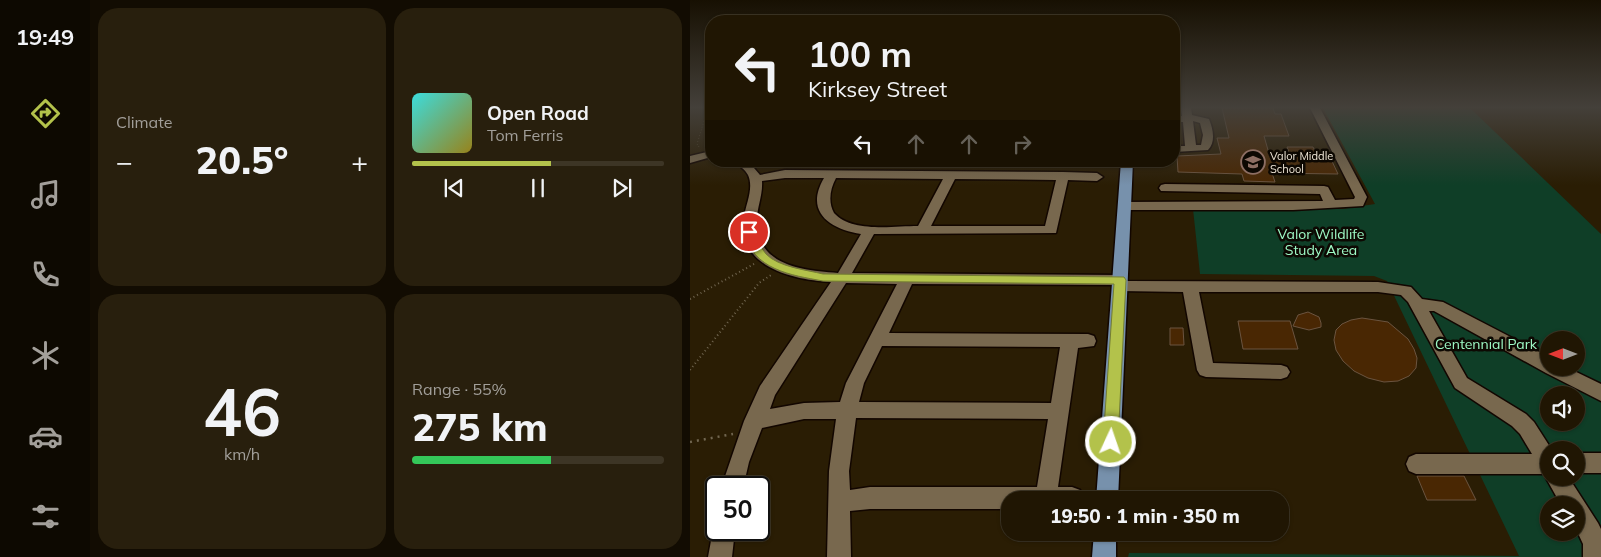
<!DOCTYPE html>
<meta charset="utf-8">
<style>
:root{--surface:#201603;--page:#281f0d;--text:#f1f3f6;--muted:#a29f9a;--line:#3d3525;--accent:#b3c24b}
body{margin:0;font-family:Mulish,sans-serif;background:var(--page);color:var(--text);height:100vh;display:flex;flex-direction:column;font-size:19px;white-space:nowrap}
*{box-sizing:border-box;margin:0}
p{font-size:16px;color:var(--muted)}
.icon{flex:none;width:28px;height:28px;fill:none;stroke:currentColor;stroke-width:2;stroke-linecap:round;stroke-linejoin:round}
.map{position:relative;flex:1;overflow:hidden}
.panel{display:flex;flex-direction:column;gap:8px;padding:8px;background:#120c02;width:600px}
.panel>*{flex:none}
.guide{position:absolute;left:15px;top:15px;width:475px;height:152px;border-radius:20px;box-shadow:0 1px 4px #0004,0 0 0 1px var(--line);background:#201603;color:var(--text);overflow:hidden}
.needle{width:32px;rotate:270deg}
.tools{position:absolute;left:850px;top:331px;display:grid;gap:10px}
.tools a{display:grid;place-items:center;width:45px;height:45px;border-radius:50%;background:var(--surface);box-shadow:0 1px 4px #0004,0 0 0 1px var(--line);font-size:25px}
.speed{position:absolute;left:15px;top:476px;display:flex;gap:10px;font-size:25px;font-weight:700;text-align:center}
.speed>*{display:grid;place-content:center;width:65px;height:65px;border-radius:50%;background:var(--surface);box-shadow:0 1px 4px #0004,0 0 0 1px var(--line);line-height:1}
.speed .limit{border:2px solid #111;border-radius:8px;background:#fff;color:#111}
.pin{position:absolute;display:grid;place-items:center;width:42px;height:42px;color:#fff;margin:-21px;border:2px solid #fff;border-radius:50%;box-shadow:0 1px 5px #0007}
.me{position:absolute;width:55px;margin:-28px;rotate:3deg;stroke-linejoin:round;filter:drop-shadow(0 0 4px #0008)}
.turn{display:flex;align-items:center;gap:18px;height:105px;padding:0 20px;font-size:22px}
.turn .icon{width:65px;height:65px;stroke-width:2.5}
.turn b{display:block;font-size:35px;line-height:42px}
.lanes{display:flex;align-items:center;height:48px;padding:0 20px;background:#0003;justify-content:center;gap:25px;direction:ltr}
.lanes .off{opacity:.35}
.big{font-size:38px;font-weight:800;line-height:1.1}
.panel .card{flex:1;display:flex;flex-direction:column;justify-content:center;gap:8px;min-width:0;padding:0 18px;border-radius:20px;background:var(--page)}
.panel .dial{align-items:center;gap:0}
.dial b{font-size:65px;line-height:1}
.song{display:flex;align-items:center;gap:15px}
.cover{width:60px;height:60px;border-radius:8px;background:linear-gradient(135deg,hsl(180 70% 55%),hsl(50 70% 35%))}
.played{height:5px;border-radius:2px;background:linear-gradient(90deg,var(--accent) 55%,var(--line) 55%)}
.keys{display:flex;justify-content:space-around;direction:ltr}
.heat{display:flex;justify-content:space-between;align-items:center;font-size:28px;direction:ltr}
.charge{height:8px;border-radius:4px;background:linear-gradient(90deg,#34c759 55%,var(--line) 0)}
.panel .tiles{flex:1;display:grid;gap:8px;grid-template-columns:repeat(2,1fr)}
.trip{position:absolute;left:311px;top:491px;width:288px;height:50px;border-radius:20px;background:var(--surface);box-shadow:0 1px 4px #0004,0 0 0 1px var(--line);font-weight:800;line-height:50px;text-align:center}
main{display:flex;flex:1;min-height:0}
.dock{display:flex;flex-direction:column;width:90px;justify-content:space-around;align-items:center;background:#0d0901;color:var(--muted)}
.dock .icon{width:35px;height:35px}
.dock .on{color:var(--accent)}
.dock b{font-size:22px;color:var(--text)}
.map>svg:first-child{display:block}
</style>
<main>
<nav class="dock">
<b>19:49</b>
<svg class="icon on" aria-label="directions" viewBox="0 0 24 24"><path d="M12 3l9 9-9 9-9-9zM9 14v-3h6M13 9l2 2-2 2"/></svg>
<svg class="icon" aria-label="music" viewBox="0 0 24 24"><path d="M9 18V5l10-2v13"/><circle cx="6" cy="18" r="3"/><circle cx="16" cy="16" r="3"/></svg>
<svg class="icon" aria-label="phone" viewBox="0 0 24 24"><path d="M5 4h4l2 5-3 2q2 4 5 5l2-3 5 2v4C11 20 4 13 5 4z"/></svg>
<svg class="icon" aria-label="climate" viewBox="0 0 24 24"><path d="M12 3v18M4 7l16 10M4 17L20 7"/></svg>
<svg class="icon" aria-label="car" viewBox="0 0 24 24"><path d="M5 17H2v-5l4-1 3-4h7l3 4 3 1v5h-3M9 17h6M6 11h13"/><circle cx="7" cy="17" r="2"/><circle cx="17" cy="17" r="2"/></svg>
<svg class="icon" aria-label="filters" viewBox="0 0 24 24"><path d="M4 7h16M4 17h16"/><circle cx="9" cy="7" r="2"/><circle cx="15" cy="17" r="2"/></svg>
</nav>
<section class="panel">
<div class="tiles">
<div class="card"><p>Climate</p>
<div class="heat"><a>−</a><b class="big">20.5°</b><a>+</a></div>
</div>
<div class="card">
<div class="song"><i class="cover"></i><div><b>Open Road</b><p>Tom Ferris</p></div></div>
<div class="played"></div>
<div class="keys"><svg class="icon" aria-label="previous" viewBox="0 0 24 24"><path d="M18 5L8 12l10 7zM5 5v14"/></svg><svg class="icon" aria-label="pause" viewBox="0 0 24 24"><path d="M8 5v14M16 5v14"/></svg><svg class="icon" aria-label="next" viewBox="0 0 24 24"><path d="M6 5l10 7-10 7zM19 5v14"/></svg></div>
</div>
<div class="card dial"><b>46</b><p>km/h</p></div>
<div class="card"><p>Range · 55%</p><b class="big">275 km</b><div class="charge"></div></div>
</div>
</section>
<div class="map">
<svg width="911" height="557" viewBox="0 0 911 557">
<rect width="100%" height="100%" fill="#2a1d04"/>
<path fill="#0f3e27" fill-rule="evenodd" d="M633,108H780L911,234V557H438L439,553L829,556L697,281L684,276L510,274L503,209H652L685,204ZM859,340H886V368H859ZM859,395H886V422H859ZM859,450H886V478H859ZM859,505H886V532H859Z"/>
<path fill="#492703" stroke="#6b5440" d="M532,108H583L585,114H591L599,136H574L580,157H601L597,147H623L628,157H640L648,174L582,173L585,182L554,181L552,174L488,172L487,156L531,154L527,138H539Z
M618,312L629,317L631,323V327L619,330L603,326L608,315Z
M672,318L698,322L718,339L724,349L727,358L726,368L719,376L708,381L694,382L678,378L664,371L653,361L646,350L644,340L646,330L652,324L661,320Z
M548,321H600L608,349H553Z
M480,328H493L494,345H480Z
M727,476H774L786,500H737Z"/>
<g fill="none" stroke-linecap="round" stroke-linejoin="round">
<g stroke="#120600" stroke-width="3">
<path id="minor" d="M491,108H501L502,115L519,119C523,129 526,142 518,150L484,152V146H495L493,122H484V116H492ZM503,121L510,123L513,135L511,145H506Z
M620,108H630L677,197L673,206L603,210H435L429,206L435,202L633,201L630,194L471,191L469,188L471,185L475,184L634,186L638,187L645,200L664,199L665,197Z
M21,151V157L0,163V156Z
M44,161H58L70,175L95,170L373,172L407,173L413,177L407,181L378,180L366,233L184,234L162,273L430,275L435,276L437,281L688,282L721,287L732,299L753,302L859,357V368H878L911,384V401L856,373L744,311H739L777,378L836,414L844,422L862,450H859V478H879L908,523L911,529V557H893V544L886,529V505H871L856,478L858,474H726L719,471L716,464L719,457L726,454H842L830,434L822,426L765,388L718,302L711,295L688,292H509L523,363L591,365L597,367L600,372L597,377L591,379L516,377L510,375L507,370L493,292L430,291L425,290L423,285L222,284L199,333L398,334L404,336L406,341L404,346L388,348L368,487H382L390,490L393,498L392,500H320V509H180L160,511L161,557H137L139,471L146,419H114L72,428L59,462L53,488H31L54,421L70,386L141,282C103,280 46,267 54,217C56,203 64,188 58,175C55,169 49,166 44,161ZM95,178H134C114,212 140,229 171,234L148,273C112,270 66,266 67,220C67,207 73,195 72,181ZM146,178L253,179L228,226C203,226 162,233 144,213C138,202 140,189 146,178ZM265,179L366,180L355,226H241ZM156,283L207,284L156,383L150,402L114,403L80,409L85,395ZM192,346L370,347L361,403L169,402L174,383ZM166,418L358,419L347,487H180L160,490L159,471Z
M886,453H911V473H886Z
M26,522V530H45L42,557H18L23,530Z"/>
</g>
<g stroke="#120600" stroke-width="3">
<path id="major" d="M431,161H443L428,500H406Z
M404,532H426V557H402Z"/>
</g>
<path stroke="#716650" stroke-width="1" stroke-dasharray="0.5 2.5" stroke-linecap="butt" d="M9,147L7,144L18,108"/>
<path stroke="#716650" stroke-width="2" stroke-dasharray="1 3" stroke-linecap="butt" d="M0,299L64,264
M0,370L69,283L81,275"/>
<path stroke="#716650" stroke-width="2.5" stroke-dasharray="2 5" stroke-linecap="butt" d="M0,442L43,434"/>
<use href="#minor" fill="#78684e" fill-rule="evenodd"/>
<use href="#major" fill="#7791ac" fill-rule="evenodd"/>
</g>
<linearGradient id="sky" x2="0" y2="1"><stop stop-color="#171002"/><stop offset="0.58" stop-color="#44403a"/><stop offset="1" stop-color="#44403a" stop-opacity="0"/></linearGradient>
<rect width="911" height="185" fill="url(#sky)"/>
<path fill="#b3c24b" stroke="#747e31" d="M59,229L63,230C67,239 70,247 76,254C88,267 117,270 133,274L434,277L436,280L428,442L426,447L421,449L415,447L413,442L424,284L133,281C101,275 63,270 54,232Z"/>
<defs>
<g id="school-ring" transform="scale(1.25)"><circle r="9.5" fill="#0d0802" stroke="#8d6e63" stroke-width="1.5"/><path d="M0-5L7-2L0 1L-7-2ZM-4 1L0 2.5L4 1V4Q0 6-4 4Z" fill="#8d6e63"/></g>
</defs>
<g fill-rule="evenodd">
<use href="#school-ring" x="563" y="162"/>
</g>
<g text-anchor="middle" stroke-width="5" stroke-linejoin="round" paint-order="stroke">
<g font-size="11" fill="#efe6d7" stroke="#0d0802" text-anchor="start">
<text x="580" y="160">Valor Middle<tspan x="580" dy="13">School</tspan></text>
</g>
<g font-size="14" fill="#9efac6" stroke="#0d0802">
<text x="631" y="239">Valor Wildlife<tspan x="631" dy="16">Study Area</tspan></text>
<text x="796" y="349">Centennial Park</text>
</g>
</g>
</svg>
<div class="tools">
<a><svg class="needle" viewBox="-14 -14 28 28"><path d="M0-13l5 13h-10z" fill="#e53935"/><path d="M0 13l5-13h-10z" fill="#a29f9a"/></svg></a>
<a><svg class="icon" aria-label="sound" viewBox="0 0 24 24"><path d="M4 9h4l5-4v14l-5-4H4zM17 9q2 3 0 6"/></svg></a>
<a><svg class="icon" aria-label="search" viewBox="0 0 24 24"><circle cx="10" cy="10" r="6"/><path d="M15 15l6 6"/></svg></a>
<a><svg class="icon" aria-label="layers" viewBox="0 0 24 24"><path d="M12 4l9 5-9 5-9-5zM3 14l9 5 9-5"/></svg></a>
</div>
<div class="speed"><div class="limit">50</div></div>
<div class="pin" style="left:59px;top:232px;background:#d93025"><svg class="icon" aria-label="arrive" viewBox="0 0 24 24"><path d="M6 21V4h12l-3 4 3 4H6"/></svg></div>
<svg class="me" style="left:421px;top:442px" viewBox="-20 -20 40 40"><circle r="17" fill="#b3c24b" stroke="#fff" stroke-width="3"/><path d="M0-11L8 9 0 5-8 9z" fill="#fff"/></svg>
<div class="trip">19:50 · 1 min · 350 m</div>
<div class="guide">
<div class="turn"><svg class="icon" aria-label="left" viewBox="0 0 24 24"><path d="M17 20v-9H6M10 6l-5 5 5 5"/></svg><div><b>100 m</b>Kirksey Street</div></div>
<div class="lanes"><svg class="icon" aria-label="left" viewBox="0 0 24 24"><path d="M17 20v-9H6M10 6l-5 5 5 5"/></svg><svg class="icon off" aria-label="ahead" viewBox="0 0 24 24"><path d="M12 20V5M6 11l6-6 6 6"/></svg><svg class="icon off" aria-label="ahead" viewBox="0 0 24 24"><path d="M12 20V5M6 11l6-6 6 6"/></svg><svg class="icon off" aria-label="right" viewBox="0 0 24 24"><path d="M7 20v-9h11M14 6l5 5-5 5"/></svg></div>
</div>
</div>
</main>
